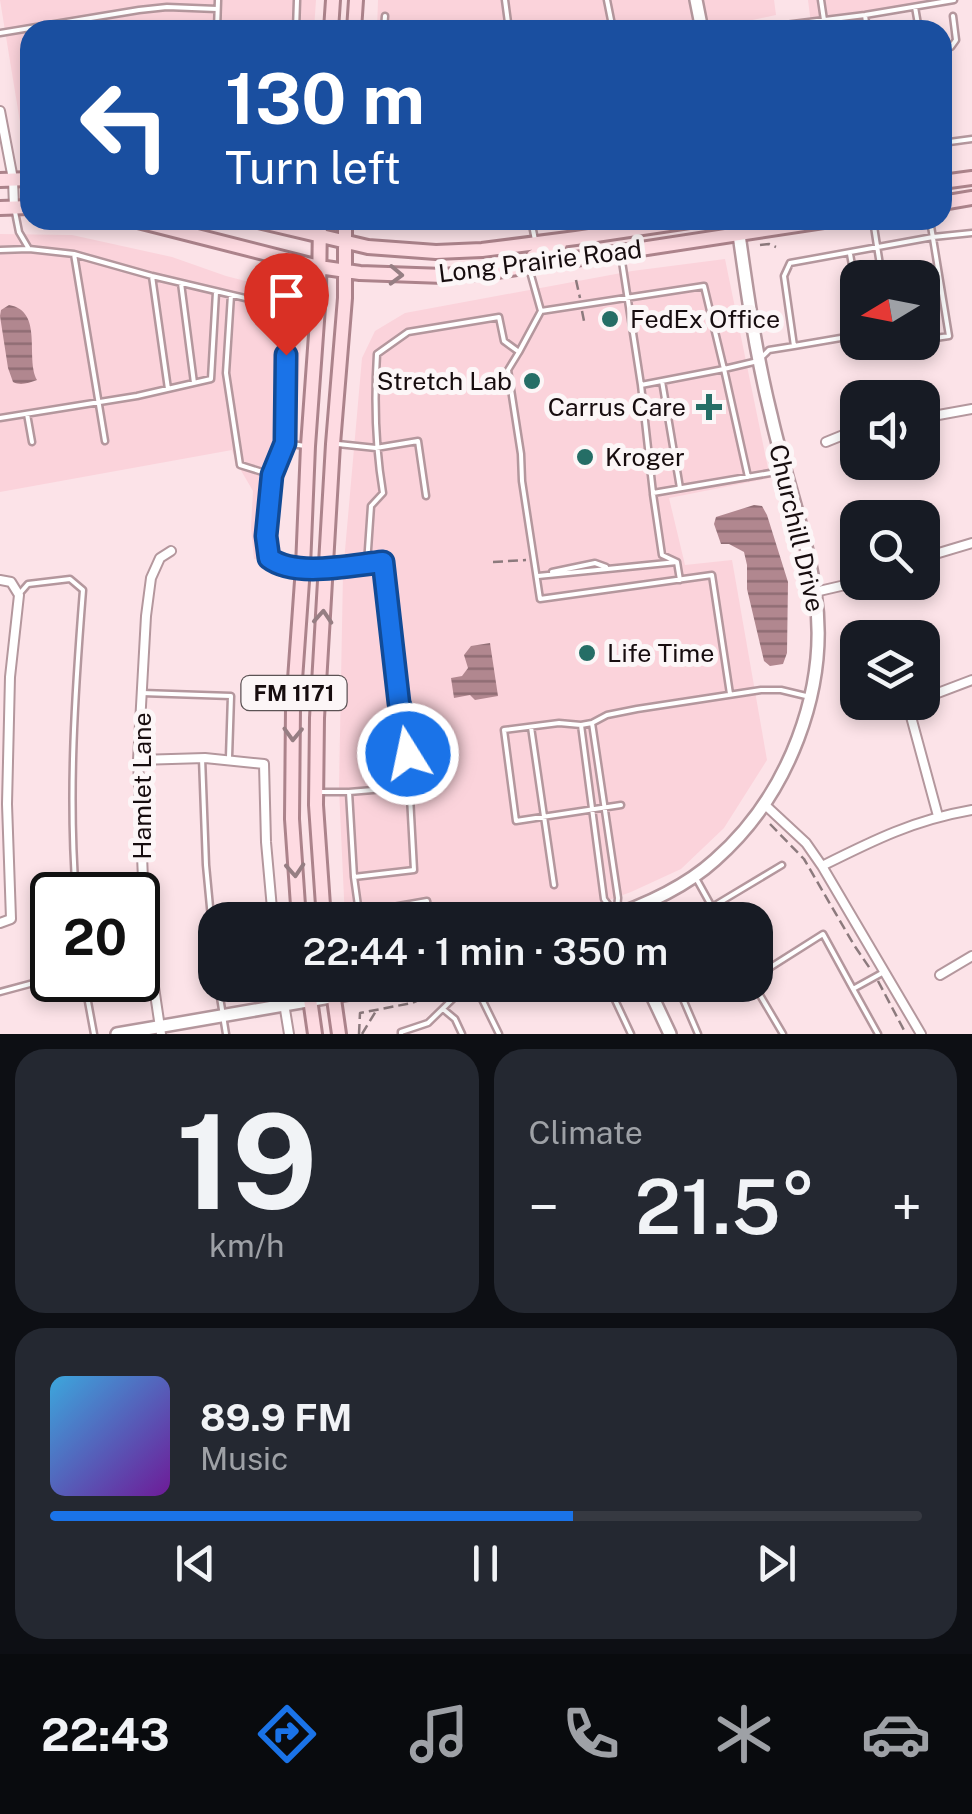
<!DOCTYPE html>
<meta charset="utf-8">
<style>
:root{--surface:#171b24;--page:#242831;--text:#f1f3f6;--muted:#9ea1a6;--line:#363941;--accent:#1a73e8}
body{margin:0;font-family:"Public Sans",sans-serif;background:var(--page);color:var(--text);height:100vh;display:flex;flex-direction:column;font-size:38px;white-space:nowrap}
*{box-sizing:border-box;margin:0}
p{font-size:32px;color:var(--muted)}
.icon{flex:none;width:55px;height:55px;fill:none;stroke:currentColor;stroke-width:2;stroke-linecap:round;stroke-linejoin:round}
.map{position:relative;height:1034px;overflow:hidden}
.sheet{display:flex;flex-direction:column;gap:15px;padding:15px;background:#0d0f14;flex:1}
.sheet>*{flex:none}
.top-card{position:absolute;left:20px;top:20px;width:932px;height:210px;border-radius:30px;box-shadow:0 5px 15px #0003;background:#1a4fa0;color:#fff;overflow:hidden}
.needle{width:65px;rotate:260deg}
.buttons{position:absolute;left:840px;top:260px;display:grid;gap:20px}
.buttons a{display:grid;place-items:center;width:100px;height:100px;border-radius:20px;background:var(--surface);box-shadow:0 5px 15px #0003;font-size:50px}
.speed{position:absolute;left:30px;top:872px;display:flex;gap:20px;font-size:50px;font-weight:700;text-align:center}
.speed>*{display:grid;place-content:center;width:130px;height:130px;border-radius:50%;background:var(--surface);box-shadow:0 5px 15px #0003;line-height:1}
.speed .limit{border:5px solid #111;border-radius:15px;background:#fff;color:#111}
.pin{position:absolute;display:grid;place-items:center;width:85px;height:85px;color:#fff;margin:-102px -42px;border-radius:50% 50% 50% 0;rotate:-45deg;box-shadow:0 0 10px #0007}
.pin .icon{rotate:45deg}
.me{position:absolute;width:110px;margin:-55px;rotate:350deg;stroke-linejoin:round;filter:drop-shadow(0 0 8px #0008)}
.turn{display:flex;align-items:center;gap:35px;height:210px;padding:0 40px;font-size:45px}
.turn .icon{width:130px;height:130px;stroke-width:2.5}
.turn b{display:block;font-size:70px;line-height:85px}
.big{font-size:75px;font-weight:600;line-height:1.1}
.sheet .card{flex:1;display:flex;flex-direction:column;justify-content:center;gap:15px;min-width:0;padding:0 35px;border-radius:30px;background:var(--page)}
.sheet .dial{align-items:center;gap:0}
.dial b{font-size:130px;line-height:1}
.song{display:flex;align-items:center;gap:30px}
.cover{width:120px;height:120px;border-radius:15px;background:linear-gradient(135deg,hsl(200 70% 55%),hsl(280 70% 35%))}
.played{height:10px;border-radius:5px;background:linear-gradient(90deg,var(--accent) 60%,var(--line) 60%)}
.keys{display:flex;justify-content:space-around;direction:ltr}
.heat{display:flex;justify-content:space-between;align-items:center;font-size:55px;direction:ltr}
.sheet .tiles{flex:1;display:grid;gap:15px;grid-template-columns:1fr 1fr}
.card:last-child{grid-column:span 2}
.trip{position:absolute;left:198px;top:902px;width:575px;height:100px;border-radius:30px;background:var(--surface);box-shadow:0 5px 15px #0003;font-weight:600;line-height:100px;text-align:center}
.tab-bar{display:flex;height:160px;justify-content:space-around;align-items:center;background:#090b0e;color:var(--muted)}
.tab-bar .icon{width:70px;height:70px}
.tab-bar .current{color:var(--accent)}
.tab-bar b{font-size:45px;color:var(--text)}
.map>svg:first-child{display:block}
</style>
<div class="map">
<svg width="972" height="1034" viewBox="0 0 972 1034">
<defs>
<pattern id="water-rules" width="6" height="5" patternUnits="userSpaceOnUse" patternTransform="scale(2.5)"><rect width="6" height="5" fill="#b1878f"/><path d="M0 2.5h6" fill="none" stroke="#8f6d73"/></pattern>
</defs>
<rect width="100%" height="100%" fill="#fce3e8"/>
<path fill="#fbd3db" d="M0,0H316L314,30H30V130L21,128Z
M378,0H774L776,15L707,30H377Z
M808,0H952L811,24Z
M0,234L72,235L172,257L226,276L295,294L293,320L302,321L296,436L283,483L277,555L254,559L251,528L253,491L236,462L232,450L0,492Z
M725,259L770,478L669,498L685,565L732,560L767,760L724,828L681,869L631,892L584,909L544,910L508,920H345L339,789L343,573L362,358L375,331L405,313L632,271Z"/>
<path fill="url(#water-rules)" d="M9,305C44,311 25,358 37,380C28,383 21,386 13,382L8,368L0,316L1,310Z
M754,505L762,506L767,515L788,582L787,653L783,664L770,666L764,661L747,589V565L744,552L729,544H721L714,524L716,517Z
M490,643L498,696L475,700L470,695L454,698L451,678L462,676L468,668L464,655L471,646Z"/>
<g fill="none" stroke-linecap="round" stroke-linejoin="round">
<g stroke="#b4979d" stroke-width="9">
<path id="lane" d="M505,0L509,30
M607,0L613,30
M821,0L824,20
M915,7L919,30
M865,15L867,30
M769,27L865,15L954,0
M217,30L218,0
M296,30L297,0
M384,30L385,16
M753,30L769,27L770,30
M0,33L139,10L167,7L217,9
M942,48L951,47L956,40L953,16
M942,143L972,139
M15,212L19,232L29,249
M531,220L535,240
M873,220L882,278
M0,250L29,249L74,254L152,276L258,301L287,311L285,443
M74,254L105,441
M850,254L858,299
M621,255L641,385L653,493L782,471
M529,268L541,311
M152,276L168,389
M181,283L194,383
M231,295L226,373L240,465L272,475
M922,340L949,336L930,220
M893,342V345L907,342
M794,346L858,335
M519,352L508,370L521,454L522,481L540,599L712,575L730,694
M662,381L680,488
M641,385L724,369L748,477
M27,414L32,442
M0,418L137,396L211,379L216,292
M338,444L376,448L418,441L426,496
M653,494L662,555L677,562L680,580
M299,567L279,566L269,559C264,514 268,485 285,443L305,446
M331,568L367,564L371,506L383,493C375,445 374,401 377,354L408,332L499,317L504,341L519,352L541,311L704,286L724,369L758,361L769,350L794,346L784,276L790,263L933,237L972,233
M552,572L595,563L606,567
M538,576L677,562
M21,592L28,584L70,579L83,590C75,692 68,793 76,895
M142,693L231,696L229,757
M592,723L618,898L617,910
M581,725L604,899L613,911
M531,727L554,885
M202,758L206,865L215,960
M318,792H349L354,877
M349,792L409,787
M621,805L516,821L504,730L559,723L581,725L592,723L607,715L637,709L761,690H781L806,696
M712,907L782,865
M709,910L715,920
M359,913L427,901L430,920
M360,920L354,877L414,870L406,723L399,703L383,562L367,564
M690,920L712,907L697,880
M755,977L823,934L853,989L882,973
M84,980L94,1034
M218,985L226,1034
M481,985L476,987L499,1034
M608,985L631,1034
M677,985L698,1034
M754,985L783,1034
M853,989L878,1034
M0,992L52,978
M443,1009L455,1019L462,1034
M401,1034V1032L428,1023L465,987"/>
</g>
<g stroke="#b4979d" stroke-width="12">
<path id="street" d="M0,111L13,179L14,207
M922,418L972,409
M826,442L858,429
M922,558L972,543
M0,580L11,582L19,595L10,677L7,804L11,919L0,923
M815,592L858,582
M922,699L972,680
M915,702L912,704L910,713L938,816
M138,760L205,758L264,764L266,842L273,920
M764,804L806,843L822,866L921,1034
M822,866C874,840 914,820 972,810
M940,975L972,956
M281,985L289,1034
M161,1034L145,927L138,760L146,616L151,578L160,558L171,551"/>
</g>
<g stroke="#b4979d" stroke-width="16">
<path id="secondary" d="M696,0L702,30
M601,920C641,907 683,889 715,860C788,796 830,689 815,592C806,532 784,474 771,415C755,351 746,285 737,220
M647,985L670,1034
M117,1034L400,985"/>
</g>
<g stroke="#ac838b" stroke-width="18">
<path id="primary" d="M331,30L333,0
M354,30L356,0
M0,180L30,179
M942,182L972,178
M942,203L972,198
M0,208L30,207
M134,220L319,267L360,273L444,276L497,271L830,220
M254,220L368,247L436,252L482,250L576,238L696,220
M528,266L533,256L560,244
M299,920L292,819L293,708L303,567L308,446L319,293L320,220
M324,920L316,805L317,718L333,444L345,298V220
M308,985L315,1034
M332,985L339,1034"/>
</g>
<path stroke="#8c7a7d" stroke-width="2.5" stroke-dasharray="10 5" stroke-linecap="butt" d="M760,245L769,244L776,247
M576,280L580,298
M582,311L584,321
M493,562L526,560
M770,824L804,859L854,945L871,970
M878,981L906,1034
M359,1034L360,1013L412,1003L444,989L446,985
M362,1034L376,1011"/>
<use href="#lane" stroke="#fff" stroke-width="4"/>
<use href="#street" stroke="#fff" stroke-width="8"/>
<use href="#secondary" stroke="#fff" stroke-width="11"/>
<use href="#primary" stroke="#fedbe2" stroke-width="12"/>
</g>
<defs><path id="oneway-chevron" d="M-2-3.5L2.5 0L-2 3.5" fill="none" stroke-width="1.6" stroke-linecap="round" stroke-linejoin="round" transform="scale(2.5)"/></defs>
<g stroke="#967e83">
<use href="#oneway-chevron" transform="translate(396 275) rotate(2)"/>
<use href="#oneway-chevron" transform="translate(323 617) rotate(-86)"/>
<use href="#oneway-chevron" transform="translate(293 734) rotate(92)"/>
<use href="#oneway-chevron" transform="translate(295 870) rotate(86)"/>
</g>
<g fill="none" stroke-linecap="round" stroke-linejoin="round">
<g stroke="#114b97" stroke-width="25">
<path id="route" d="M286,355L285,443L272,475L266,536L269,558C295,578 352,565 383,562L399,703L406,722L408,754"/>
</g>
<use href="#route" stroke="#1a73e8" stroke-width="18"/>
</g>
<g fill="#256e66" stroke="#fcf6f7" stroke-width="4">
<circle cx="610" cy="319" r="10"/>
<circle cx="532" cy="381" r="10"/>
<path d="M704 392h10v10h10v10h-10v10h-10v-10h-10v-10h10z"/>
<circle cx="585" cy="457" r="10"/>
<circle cx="587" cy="653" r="10"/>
</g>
<g text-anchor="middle" stroke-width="10" stroke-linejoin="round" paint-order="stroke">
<rect fill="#fcf6f7" stroke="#5c5355" stroke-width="2.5" x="241.5" y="676" width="105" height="34" rx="8"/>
<g font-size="22" font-weight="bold" fill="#170d0f">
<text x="294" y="701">FM 1171</text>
</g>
<g font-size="25" fill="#170d0f" stroke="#fcf6f7">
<text transform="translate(540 261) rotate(-7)" y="9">Long Prairie Road</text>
<text transform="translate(797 528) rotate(77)" y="9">Churchill Drive</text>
<text transform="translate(142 786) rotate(-90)" y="9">Hamlet Lane</text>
</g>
<g font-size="25" fill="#170d0f" stroke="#fcf6f7" text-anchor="start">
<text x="630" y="328">FedEx Office</text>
<text x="512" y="390" text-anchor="end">Stretch Lab</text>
<text x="686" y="416" text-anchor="end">Carrus Care</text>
<text x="605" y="466">Kroger</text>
<text x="607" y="662">Life Time</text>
</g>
</g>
</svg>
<div class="buttons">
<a><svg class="needle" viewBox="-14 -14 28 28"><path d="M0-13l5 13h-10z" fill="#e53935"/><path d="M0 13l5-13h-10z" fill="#9ea1a6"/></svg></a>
<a><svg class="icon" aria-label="sound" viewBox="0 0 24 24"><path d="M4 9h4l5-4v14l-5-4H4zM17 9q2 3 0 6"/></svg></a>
<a><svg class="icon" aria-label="search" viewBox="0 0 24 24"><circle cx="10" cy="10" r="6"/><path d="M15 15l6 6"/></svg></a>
<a><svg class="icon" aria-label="layers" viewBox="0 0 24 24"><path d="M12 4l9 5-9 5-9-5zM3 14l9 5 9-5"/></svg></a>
</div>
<div class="speed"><div class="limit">20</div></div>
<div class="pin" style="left:286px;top:355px;background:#d93025"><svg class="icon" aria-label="arrive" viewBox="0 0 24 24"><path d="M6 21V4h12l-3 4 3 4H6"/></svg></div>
<svg class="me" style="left:408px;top:754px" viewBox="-20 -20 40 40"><circle r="17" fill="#1a73e8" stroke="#fff" stroke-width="3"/><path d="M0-11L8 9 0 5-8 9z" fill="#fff"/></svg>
<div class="trip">22:44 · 1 min · 350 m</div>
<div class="top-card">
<div class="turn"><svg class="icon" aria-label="left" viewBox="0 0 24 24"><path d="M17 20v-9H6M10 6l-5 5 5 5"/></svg><div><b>130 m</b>Turn left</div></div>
</div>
</div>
<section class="sheet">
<div class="tiles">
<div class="card dial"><b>19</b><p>km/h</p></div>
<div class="card"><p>Climate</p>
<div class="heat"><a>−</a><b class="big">21.5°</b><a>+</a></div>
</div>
<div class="card">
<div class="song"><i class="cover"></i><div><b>89.9 FM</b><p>Music</p></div></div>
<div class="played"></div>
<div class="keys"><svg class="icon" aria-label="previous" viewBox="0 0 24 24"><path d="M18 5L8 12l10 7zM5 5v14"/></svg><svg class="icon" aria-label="pause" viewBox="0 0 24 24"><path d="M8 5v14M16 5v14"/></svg><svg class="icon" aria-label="next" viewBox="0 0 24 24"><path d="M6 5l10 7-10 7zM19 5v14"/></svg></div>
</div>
</div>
</section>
<nav class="tab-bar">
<b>22:43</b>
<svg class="icon current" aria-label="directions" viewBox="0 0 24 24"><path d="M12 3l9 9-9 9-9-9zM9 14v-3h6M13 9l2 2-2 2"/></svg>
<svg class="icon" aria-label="music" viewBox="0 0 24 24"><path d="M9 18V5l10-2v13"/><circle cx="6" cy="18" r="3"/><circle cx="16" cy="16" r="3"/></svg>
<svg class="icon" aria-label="phone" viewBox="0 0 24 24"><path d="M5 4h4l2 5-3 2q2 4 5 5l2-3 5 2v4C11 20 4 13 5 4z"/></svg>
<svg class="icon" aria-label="climate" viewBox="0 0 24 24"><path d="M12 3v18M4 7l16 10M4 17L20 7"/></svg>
<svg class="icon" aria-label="car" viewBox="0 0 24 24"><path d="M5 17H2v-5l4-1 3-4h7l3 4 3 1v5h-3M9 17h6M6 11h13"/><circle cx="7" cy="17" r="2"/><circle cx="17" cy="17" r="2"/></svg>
</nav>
